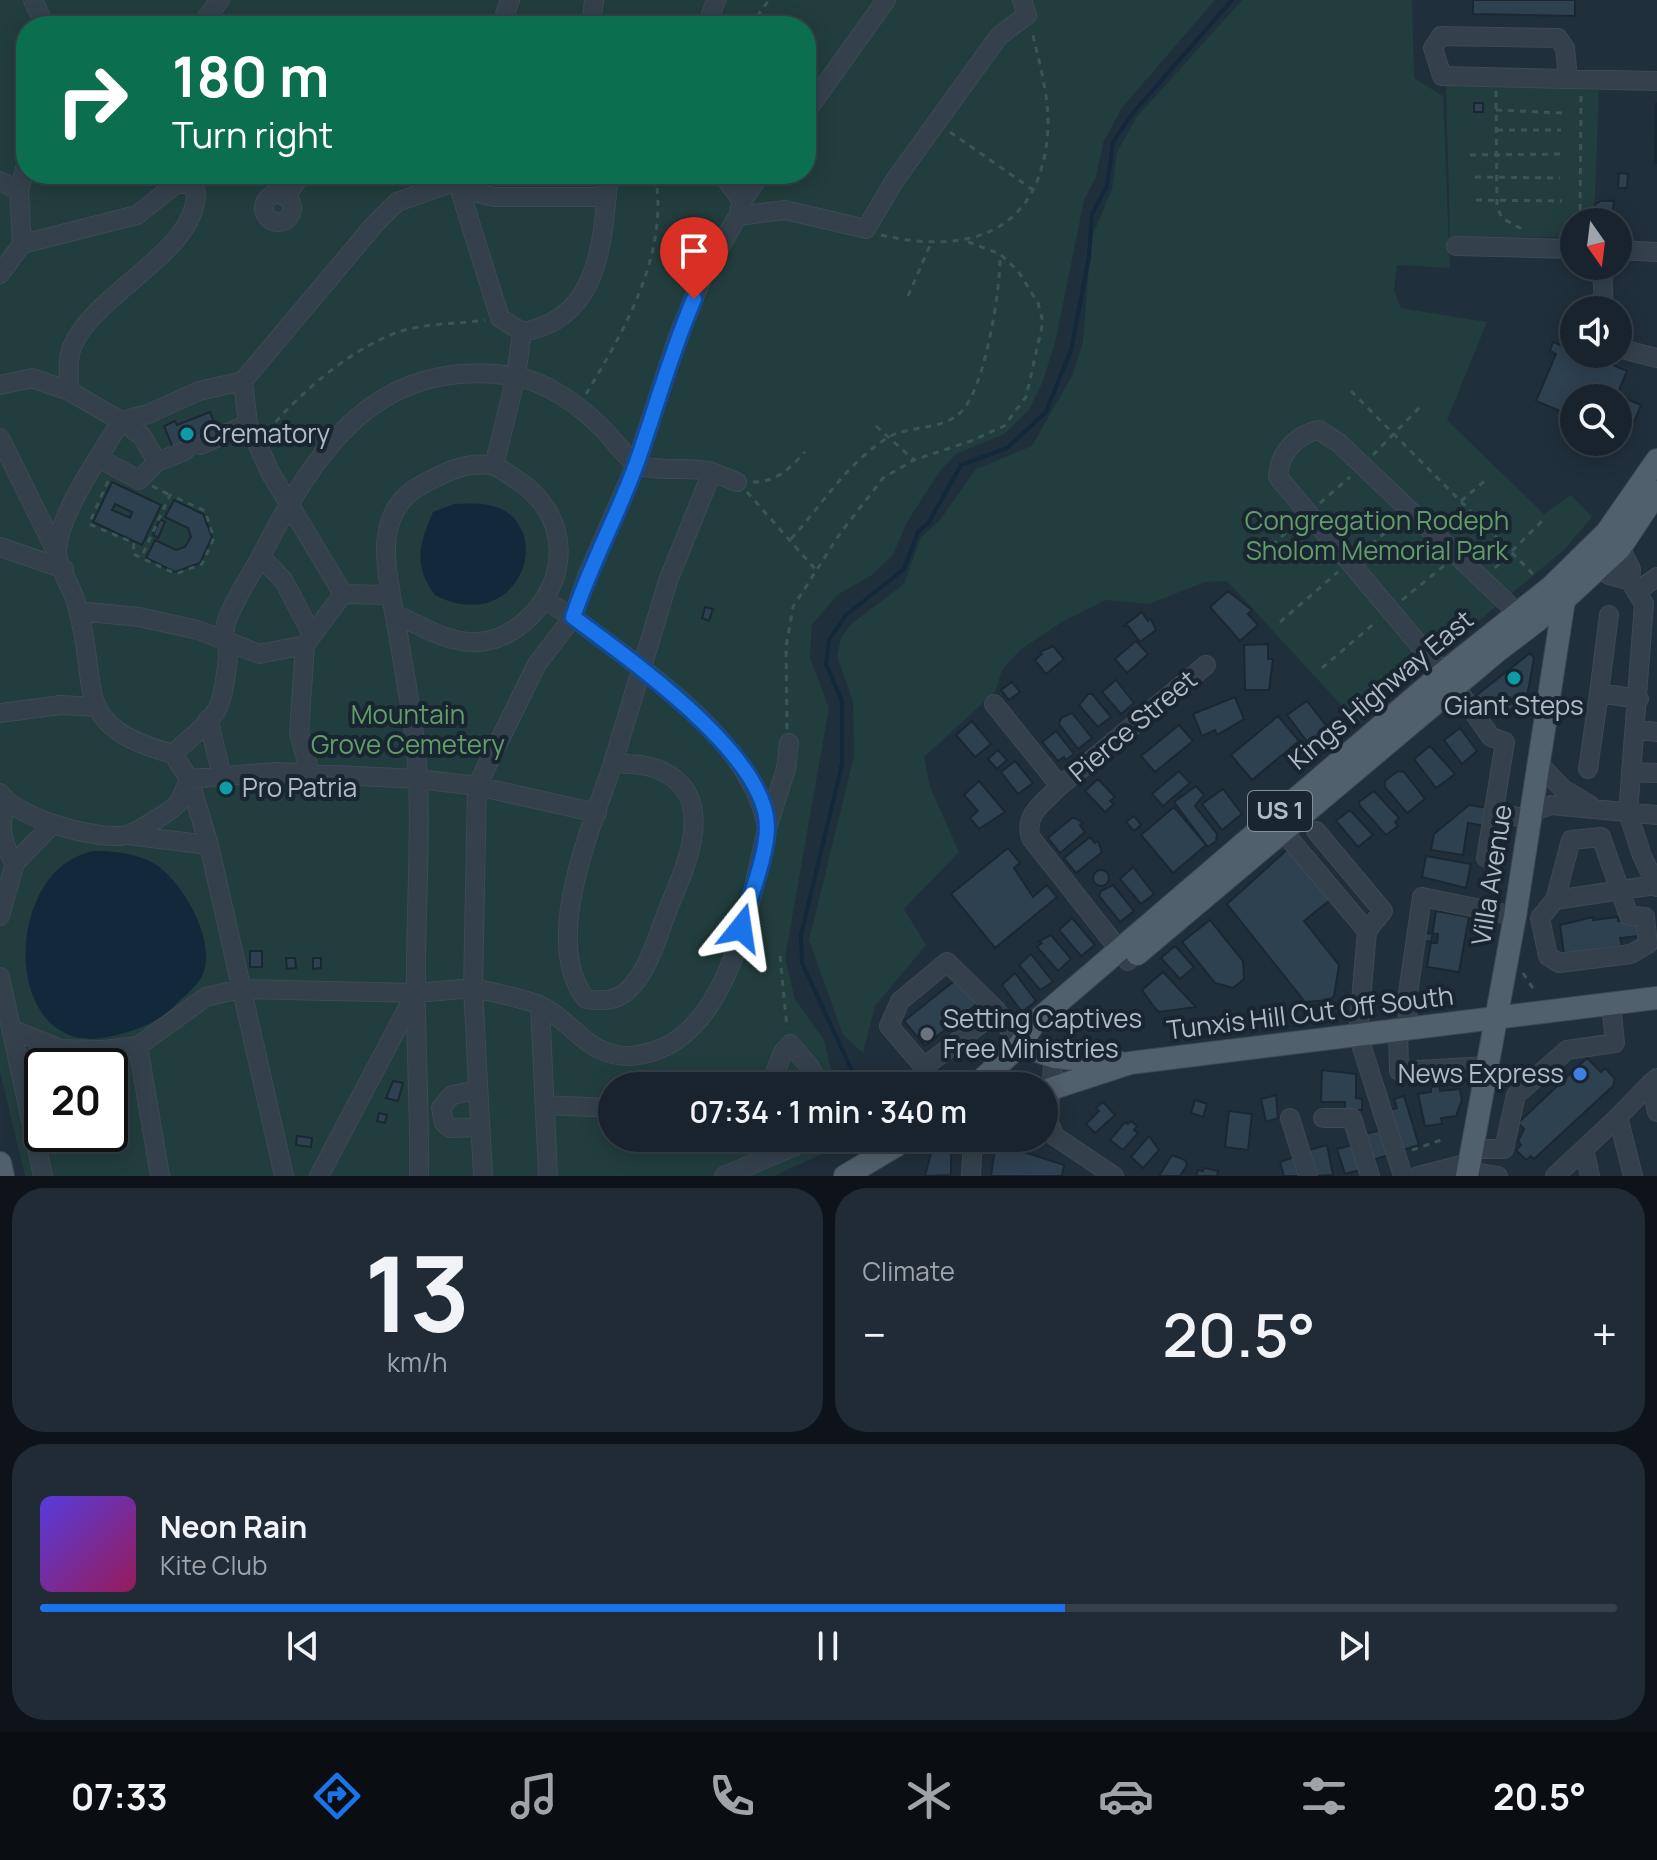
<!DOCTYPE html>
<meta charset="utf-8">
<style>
:root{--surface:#18232d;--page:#212b35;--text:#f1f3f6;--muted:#9fa4aa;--line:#364049;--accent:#1a73e8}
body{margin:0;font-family:Manrope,sans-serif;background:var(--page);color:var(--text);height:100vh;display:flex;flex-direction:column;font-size:30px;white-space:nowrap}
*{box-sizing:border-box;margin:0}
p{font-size:26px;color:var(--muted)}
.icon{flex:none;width:44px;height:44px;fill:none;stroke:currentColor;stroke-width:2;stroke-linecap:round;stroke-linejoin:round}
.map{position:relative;height:1176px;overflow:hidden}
.sheet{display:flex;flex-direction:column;gap:12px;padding:12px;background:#0d1319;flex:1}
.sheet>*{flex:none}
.top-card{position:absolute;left:16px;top:16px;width:800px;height:168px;border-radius:32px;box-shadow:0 4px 20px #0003,0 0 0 2px var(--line);background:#0b6e4f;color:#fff;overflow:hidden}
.needle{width:52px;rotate:166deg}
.buttons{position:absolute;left:1560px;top:208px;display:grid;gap:16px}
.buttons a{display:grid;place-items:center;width:72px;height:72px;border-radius:50%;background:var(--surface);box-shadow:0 4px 20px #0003,0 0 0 2px var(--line);font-size:40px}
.speed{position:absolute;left:24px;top:1048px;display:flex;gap:16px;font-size:40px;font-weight:700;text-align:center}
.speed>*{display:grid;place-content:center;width:104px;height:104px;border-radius:50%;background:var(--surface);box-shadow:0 4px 20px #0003,0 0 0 2px var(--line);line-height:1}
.speed .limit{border:4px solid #111;border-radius:12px;background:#fff;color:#111}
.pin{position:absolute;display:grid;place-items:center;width:68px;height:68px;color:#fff;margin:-82px -34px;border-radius:50% 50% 50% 0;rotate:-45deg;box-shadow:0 0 8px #0007}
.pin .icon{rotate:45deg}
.me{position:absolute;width:88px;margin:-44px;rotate:15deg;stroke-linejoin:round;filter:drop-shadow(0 0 6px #0008)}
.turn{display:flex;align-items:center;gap:28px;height:168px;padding:0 24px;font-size:36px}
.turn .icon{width:104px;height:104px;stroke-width:2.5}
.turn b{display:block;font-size:56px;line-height:68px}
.big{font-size:60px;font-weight:600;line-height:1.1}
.sheet .tile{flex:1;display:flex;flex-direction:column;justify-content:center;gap:12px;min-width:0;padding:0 28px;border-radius:32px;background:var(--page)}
.sheet .dial{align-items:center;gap:0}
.dial b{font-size:104px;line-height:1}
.song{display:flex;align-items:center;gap:24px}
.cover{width:96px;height:96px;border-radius:12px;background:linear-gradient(135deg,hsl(250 70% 55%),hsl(330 70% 35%))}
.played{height:8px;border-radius:4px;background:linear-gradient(90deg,var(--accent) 65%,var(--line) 65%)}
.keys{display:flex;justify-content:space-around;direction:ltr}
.heat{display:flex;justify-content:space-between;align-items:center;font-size:44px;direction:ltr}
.sheet .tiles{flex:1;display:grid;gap:12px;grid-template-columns:1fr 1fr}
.tile:last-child{grid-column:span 2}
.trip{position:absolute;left:598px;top:1072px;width:460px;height:80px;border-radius:40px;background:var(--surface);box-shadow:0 4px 20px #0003,0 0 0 2px var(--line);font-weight:600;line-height:80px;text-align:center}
.tab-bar{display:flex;height:128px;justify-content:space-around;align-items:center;background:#0a0e12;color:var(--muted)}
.tab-bar .icon{width:56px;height:56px}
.tab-bar .active{color:var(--accent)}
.tab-bar b{font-size:36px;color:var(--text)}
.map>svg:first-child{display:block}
</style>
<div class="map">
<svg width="1657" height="1176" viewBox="0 0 1657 1176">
<rect width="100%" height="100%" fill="#202f3c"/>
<path fill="#223d3d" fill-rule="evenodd" d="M0,0H1215L1121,109L1103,143L1096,177L1084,200L1056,339L1043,381L1029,410L1004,434L956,454L940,471L907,522L893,555L872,575L837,595L812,625L810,658L829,708L785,958L795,999L824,1040L835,1086H612V1138H856L774,1176H25L0,1072ZM26,26H806V174H26ZM42,1066H110V1134H42Z
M1242,0H1412L1414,78L1443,96L1450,268L1397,265L1394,291L1401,308L1487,322L1447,420L1544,514L1571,495L1592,517L1564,550L1357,722L1227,581L1205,582L1149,604L1106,600L1062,622L1020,650L1002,670L995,692L924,757L930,787L959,852L904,909L926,945L875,1006L863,1053L843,1035L809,940L854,756L853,701L837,656L841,638L851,624L904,584L921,537L940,520L976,469L1032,446L1073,374L1083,341L1091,239L1112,189L1117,152L1136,118Z
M1446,83L1599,90L1594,222H1574V237L1450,238Z"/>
<path fill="#12283b" d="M454,504C471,503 493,502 508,513C552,547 510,634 435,595C413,565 419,545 433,512Z
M94,851C113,851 135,853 153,863C182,879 220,945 201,978C195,988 184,996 176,1004C160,1022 135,1031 112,1036C0,1064 0,868 94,851Z"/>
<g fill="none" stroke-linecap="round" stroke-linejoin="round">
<path stroke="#12283b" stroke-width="4" d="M859,1086L802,963L801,935L842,764V701L826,664L829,640L846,615L904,569L918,532L929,522L961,465L1007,448L1046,412L1071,350L1089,257L1092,214L1107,186L1113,142L1132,114L1232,0"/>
</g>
<path fill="#2e4151" stroke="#1b2833" stroke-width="2" fill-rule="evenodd" d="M1473,0H1575V16L1473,14Z
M1474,103H1483V112H1474Z
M1656,103H1657V163H1655Z
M1619,173L1628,174L1627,188H1618Z
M1601,201H1614L1611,222H1598L1595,204Z
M1553,342L1574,351V354L1599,359L1627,371L1617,395L1641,405L1626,442L1618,438V398H1574V417L1536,401L1556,354L1550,351Z
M210,412L217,430L202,450L187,456L173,448L164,426L175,421L177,425Z
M112,482L161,505L142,545L93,522ZM115,504L132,512L130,518L112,510Z
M174,500L203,514L212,537L200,563L175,572L146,558L155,540L176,550L185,547L191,537L188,528L165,517Z
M160,519L165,522L158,538L153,535Z
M1228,591L1252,610L1248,614L1258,625L1240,641L1210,607Z
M705,607L713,609L709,621L702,618Z
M1142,612L1148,621L1151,619L1156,630L1140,642L1128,626H1124Z
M1136,641L1148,654L1127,673L1115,659Z
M1268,644V659H1273L1269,690H1245L1244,645Z
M1053,646L1064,659L1046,674L1035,660L1042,654L1040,652Z
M1530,653L1534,658L1524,713L1513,714L1506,706L1490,719L1473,698Z
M1116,680L1134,703L1121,714L1102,692Z
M1012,682L1020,692L1009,700L1001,690Z
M1088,694H1092L1111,717L1098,727L1079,705Z
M1235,697L1244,719L1217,735L1215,730L1202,736L1193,714Z
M1307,701L1335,737L1315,752L1287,715Z
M349 716a7 7 0 1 1 14 0a7 7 0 1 1-14 0Z
M1072,713L1092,738L1078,749L1059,724L1061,718Z
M1278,716L1299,741L1252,780L1231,755Z
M972,721L991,744L975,757L956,735Z
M1179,725L1193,741L1155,772L1141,756Z
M1460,728L1477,751L1462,764L1444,740Z
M1056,731L1074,754L1066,760L1064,757L1058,761L1042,742Z
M1430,746L1455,774L1436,788L1414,759Z
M998,750L1007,760L997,769L988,759Z
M1015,761L1033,783L1018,794L1001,772Z
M1179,771L1190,783L1163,806L1152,794Z
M1398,771L1404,772L1425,799L1407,813L1385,787V781Z
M1098,779L1115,797L1110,801L1114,804L1105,812L1085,791Z
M979,781L1005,812L979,829L970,818L978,811L964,795Z
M1196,786L1204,795L1195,806L1217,834L1216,841L1208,847L1174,802Z
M1223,789L1242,814L1222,830L1202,804Z
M1374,791L1399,818L1395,822L1398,826L1386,835L1360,806L1359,802Z
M1469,805L1488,808L1485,826L1468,823L1463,855L1431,850L1434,834Z
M1174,807L1206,845L1173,873L1141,835Z
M1350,810L1373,835L1358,847L1336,821Z
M1134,816L1141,825L1134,831L1126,822Z
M1073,817L1083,823L1080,825L1085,832L1060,853L1048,838Z
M1090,837L1095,843L1098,841L1102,852L1076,873L1064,858Z
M1008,848L1020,863L1014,868L1033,897L1047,885L1057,897L995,948L951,894Z
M1289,848L1330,900L1304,921L1339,965L1334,996L1330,1000L1305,1002L1227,904Z
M1426,856L1471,864L1466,888L1422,877Z
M1133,867L1154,894L1141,904L1120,879Z
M1093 878a8 8 0 1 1 16 0a8 8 0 1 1-16 0Z
M1113,885L1134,911L1120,922L1099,896L1101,891Z
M1436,911L1469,917L1459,972L1427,967Z
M1593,917V920L1618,917V921L1638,919L1640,936L1620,938L1622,946L1564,954L1560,925Z
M1072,918L1095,945L1081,956L1059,930Z
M1210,920L1243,961L1244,979L1233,988L1215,983L1182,942Z
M1422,933L1438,934L1437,943L1421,940Z
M1051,935L1071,959L1058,971L1037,947L1042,943L1039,941Z
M1175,946L1194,967L1180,979L1161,958Z
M250,951H262V967H250Z
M1031,954L1053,982L1040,990L1019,965Z
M286,958H295L296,968L287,969Z
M313,958H321V968L313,969Z
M1163,972L1196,1007L1159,1012L1155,1008L1142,990Z
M1015,973L1036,1001L1022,1012L1002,985Z
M958,978L978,1003L925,1046L904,1021Z
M1587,1058L1601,1072L1605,1068L1615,1079L1613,1086L1534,1159L1531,1156L1526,1160L1516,1150L1521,1145L1518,1141L1524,1129L1518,1123Z
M1322,1070L1356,1074V1098L1362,1099V1110H1345V1102H1321Z
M393,1081L403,1083L398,1101L386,1098Z
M1439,1086L1440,1091L1460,1089L1462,1100L1456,1116L1441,1118L1442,1124L1425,1126L1418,1094L1431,1092V1087Z
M1276,1095L1278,1118L1266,1122L1261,1099Z
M1404,1096L1419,1145L1399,1151L1387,1111L1397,1108L1394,1099Z
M1195,1100L1207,1104L1203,1117L1191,1113Z
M1103,1102L1115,1115L1095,1133L1086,1124L1099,1111L1096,1108Z
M1229,1111L1252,1114L1248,1150L1225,1147Z
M379,1113L387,1115L385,1123L377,1121Z
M1131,1121L1137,1126L1134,1130L1138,1133L1123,1150L1110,1140L1125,1122L1128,1124Z
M1385,1129L1392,1154L1373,1160L1365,1134Z
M297,1136L312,1138L311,1147L296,1145Z
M1149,1136L1159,1150L1143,1168L1131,1157Z
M951,1141V1175L925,1176L932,1149Z
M999,1144L1064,1165L1062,1176H991L995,1148Z
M1327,1145L1333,1175L1314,1176L1306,1151Z
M1352,1145L1360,1170L1345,1174L1337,1149Z
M1172,1155L1185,1160L1187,1165L1180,1176H1159Z
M1297,1156L1301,1176H1284L1280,1162Z
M1204,1168L1218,1171L1217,1176H1196L1198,1170L1203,1171Z"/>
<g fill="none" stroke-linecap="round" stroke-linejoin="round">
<g stroke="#3d4a55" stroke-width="20">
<path id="minor" d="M33,0L45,26
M200,26L220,0
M501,26L510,0
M591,26L594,0
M707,26L716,0
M1568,78L1565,48L1558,38L1441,36L1433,48L1442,76L1657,81
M806,112L886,0
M26,165L19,191L22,244L137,215L176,184H189L196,192C197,253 94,292 72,347C67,359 69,378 69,391L121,421L148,414L199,391L243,381L374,225L397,202L457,181L450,174
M459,174L457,181L500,318L522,332C602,319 602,239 609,174
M722,174L742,201
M0,181L19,191
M460,189L494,197H607
M264 208a14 14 0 1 1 28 0a14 14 0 1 1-28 0Z
M285,197L302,174
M738,216L785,210L866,229L895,180L999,36L1027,15L1022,0
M1456,246L1574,249
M1618,250L1657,252
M1602,266L1604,310
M0,274L22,244
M1618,348L1657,358
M243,381L248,424L271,474L343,594L389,595
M0,385L32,378L69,391
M0,438L57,553
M200,445L248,424
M100,459L139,480L157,462L185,451
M494,466L516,376L522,332
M712,472L737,482
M0,547L64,569
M261,557L284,581L311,633
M1600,567L1609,575L1630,581L1631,569L1620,548
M1630,581L1644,604L1628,813L1642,856L1657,887
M1636,592L1657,577
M546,601L573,617L587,576L636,464L677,339L702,278L738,216L742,201L761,174
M78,611L139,617L198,630L259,654L305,645
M395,614C421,626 449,644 479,642C495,641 511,633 523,623C572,582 572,513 514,478C508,474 500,468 494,466C470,460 445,472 425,483C368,511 388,574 396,623C405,675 415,725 418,778C421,850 415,923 416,995C416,1055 420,1116 419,1176
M573,617C642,670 751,737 767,828C751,898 731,1030 651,1052C633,1057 622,1058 604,1051C580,1042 563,1015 539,1005C519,997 495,993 473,988L477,786L537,664Z
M1443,673L1278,477C1279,454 1296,434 1319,430L1339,443L1528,623
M1455,686L1491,737L1505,742L1486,858
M1599,693L1609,615
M994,704L1060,786C1044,802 1023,815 1031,838L1128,961
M0,713L61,705L96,707
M208,719L222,776
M1636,729L1657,732
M173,754C186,741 206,727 216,711C224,699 226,672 228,658C229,648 224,638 225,628C227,611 251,575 260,558C316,449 376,356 513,376C546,381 579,405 601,427C613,438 622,454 635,463C650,473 691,466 712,472L668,581L613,763
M613,763C629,764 647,764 662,771C719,798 685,868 668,909C658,935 650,966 631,987C619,1001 603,1002 586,999C540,941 593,825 613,763Z
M1540,765L1563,789L1590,805
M1588,769L1599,693L1639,699
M1632,772L1657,773
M310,773L299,733L305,645L343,594
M1060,786L1206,665
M0,793C17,818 97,841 127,835C135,833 175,809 179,802C183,795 186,786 189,779L173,754C66,725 102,688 76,602C72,587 57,567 57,551C59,512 101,455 121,421L142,436L157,462
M1493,812L1529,819
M1530,813L1551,805L1657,815
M1276,823L1367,931
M768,825L786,769L789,743
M1316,831L1383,911L1367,931L1358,1035L1403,1176
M127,835L209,845
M1601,837L1629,916L1645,917L1648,944L1631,954L1559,963L1548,956L1540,918L1555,900L1571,840Z
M15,863L53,824
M1555,900L1655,885
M0,916L15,863C0,842 0,826 5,800
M0,977L43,1176
M540,1005L548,1176
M997,1011L924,1067L889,1026L900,1001L947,962L997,1011L1020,1045
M11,1029L61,1049L103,1050L138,1046L206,997L240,989L416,993L473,988L483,1176
M1408,1029L1407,1000L1422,897L1515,916
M1398,1030L1399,1071L1488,1066
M138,1046L160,1176
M1657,1078L1651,1083L1657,1112
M770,1086L783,1052L790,1044L810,1067L819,1086
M478,1090L452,1095L441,1108L444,1123L450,1128L480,1127
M545,1105L612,1108
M1618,1117L1651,1083
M1290,1118L1308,1176
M1323,1118H1352L1370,1176
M1044,1129L1114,1176
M1053,1132L1048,1121L1054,1057
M1472,1149H1504L1516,1095L1567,1050L1615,1043L1611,1003
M1468,1171L1498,1176
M284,1176L209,845L189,779L275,772L418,779L477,786L597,813
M319,1176L414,996
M724,1176L814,1138
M971,1176L973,1138
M1418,1176L1469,1163
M1555,1176L1584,1149
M1590,1176L1584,1149L1618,1117L1633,1176"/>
</g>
<g stroke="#3d4a55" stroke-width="24">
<path id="major" d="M1137,954L1496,652L1564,600L1620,548L1657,492
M1020,1045L1054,1057L1121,1063
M975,1086L1020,1045L1034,1023L1443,673L1551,587L1607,532L1657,460
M1044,1091L1130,1063L1657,998
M0,1163L3,1176
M845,1176L909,1138
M1467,1176L1515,916L1564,600L1559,595"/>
</g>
<path stroke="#3a5654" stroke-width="3" stroke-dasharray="6 6" stroke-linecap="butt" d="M750,26L769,0
M1496,91L1497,207L1502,218L1520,228V231
M1496,110L1563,113
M1497,130H1561
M950,132L1036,192
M1470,155L1560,154
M1475,177L1560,178
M1476,200L1562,201
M1580,222L1581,94
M881,235C972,256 1043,231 1048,127C1049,95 1039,62 1032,31
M908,296L931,243
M1351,391L1534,575
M586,394C625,330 670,251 655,174
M876,426L914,460
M268,431C300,392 356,344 405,330C430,323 459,324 485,320
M1373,455L1422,405
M108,481L89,524L134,543L133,554L176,574L202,564L214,538L205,511L170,495L141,558
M753,482C777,482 790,468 805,452
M152,486L170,495
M747,492L816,570
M1461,501L1487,479
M1320,503L1350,477
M791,539C822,505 846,464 887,438C908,425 942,431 961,412C985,389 1001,288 1000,254
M1362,552L1399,521
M1254,561L1296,524
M1495,568L1542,521
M1402,600L1445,565
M1280,622L1338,572
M1322,668L1377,621
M787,729L786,647L793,607L839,535L883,478L914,460L971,441L1004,426L1026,397L1043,322L1038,303L1018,271L1000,254L966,241
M780,956L787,1028
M1523,973L1536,993
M1412,1150L1444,1139"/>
<use href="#minor" stroke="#34414c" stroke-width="18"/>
<use href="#major" stroke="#51606d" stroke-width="22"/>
</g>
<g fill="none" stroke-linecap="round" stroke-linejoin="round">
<g stroke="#114b97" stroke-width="20">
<path id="route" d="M694,299C671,352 656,408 637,462C618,515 591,563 573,617C627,658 767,754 767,827C767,856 749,899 741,928"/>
</g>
<use href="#route" stroke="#1a73e8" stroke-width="14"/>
</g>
<g fill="#0f9aa8" stroke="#192631" stroke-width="3">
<circle cx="187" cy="434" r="8"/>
<circle cx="1514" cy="678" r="8"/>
<circle cx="226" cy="788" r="8"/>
</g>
<circle fill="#6b7280" stroke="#192631" stroke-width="3" cx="927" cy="1034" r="8"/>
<circle fill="#3f7fe0" stroke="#192631" stroke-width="3" cx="1580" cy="1074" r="8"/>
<g text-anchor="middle" stroke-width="8" stroke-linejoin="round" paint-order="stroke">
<rect fill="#192631" stroke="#828f9b" stroke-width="2" x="1248" y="791" width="64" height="40" rx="6"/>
<g font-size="24" font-weight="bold" fill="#afbcc8">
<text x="1280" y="819">US 1</text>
</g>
<g font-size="26" fill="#afbcc8" stroke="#192631" text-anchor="start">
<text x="203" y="443">Crematory</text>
<text x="1514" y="715" text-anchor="middle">Giant Steps</text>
<text x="242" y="797">Pro Patria</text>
<text x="943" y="1028">Setting Captives<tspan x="943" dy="30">Free Ministries</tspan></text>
<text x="1564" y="1083" text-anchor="end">News Express</text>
</g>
<g font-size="26" fill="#639c69" stroke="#192631">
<text x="1377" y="530">Congregation Rodeph<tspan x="1377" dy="30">Sholom Memorial Park</tspan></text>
<text x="408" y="724">Mountain<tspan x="408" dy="30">Grove Cemetery</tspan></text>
</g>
<g font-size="26" fill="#afbcc8" stroke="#192631">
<text transform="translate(1381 690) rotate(-40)" y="9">Kings Highway East</text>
<text transform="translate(1133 726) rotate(-40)" y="9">Pierce Street</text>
<text transform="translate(1492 875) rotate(-81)" y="9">Villa Avenue</text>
<text transform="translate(1310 1013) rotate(-7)" y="9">Tunxis Hill Cut Off South</text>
</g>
</g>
</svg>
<div class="buttons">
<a><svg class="needle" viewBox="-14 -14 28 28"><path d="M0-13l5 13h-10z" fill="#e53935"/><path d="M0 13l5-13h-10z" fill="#9fa4aa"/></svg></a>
<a><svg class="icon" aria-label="sound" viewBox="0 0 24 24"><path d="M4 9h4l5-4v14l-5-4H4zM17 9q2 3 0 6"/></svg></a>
<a><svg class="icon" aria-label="search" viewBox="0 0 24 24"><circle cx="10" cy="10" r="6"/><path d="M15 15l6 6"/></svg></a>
</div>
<div class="speed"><div class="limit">20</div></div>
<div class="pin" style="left:694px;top:299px;background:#d93025"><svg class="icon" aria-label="arrive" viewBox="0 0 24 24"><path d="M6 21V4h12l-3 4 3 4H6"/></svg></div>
<svg class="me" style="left:741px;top:928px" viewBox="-20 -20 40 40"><path d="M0-17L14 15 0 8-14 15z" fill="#1a73e8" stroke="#fff" stroke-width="4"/></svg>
<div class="trip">07:34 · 1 min · 340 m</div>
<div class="top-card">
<div class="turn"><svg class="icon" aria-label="right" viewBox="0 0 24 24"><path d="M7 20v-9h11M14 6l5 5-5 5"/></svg><div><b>180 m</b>Turn right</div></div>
</div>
</div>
<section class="sheet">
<div class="tiles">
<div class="tile dial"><b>13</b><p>km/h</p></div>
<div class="tile"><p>Climate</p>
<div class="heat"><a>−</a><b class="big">20.5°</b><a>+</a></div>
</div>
<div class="tile">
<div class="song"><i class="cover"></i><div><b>Neon Rain</b><p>Kite Club</p></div></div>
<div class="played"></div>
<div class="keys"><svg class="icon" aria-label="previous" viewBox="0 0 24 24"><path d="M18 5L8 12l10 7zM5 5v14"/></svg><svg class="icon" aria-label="pause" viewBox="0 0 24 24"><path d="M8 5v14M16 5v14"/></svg><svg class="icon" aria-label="next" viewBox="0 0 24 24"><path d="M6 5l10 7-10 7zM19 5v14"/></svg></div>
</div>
</div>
</section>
<nav class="tab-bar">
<b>07:33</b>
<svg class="icon active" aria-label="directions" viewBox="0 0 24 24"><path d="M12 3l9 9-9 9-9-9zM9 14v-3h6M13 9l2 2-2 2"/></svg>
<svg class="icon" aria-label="music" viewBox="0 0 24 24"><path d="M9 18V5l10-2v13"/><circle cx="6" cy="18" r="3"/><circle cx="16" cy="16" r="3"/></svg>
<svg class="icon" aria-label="phone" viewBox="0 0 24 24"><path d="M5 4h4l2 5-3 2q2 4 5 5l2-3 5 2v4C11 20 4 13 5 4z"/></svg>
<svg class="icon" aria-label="climate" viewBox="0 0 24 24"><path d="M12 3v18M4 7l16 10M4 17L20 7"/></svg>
<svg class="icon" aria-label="car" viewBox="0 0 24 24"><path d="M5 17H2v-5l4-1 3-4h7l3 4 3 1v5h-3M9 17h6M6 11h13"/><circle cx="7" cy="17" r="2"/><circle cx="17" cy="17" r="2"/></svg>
<svg class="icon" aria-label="filters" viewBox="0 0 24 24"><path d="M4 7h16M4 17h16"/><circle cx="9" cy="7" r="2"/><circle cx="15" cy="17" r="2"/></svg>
<b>20.5°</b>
</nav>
